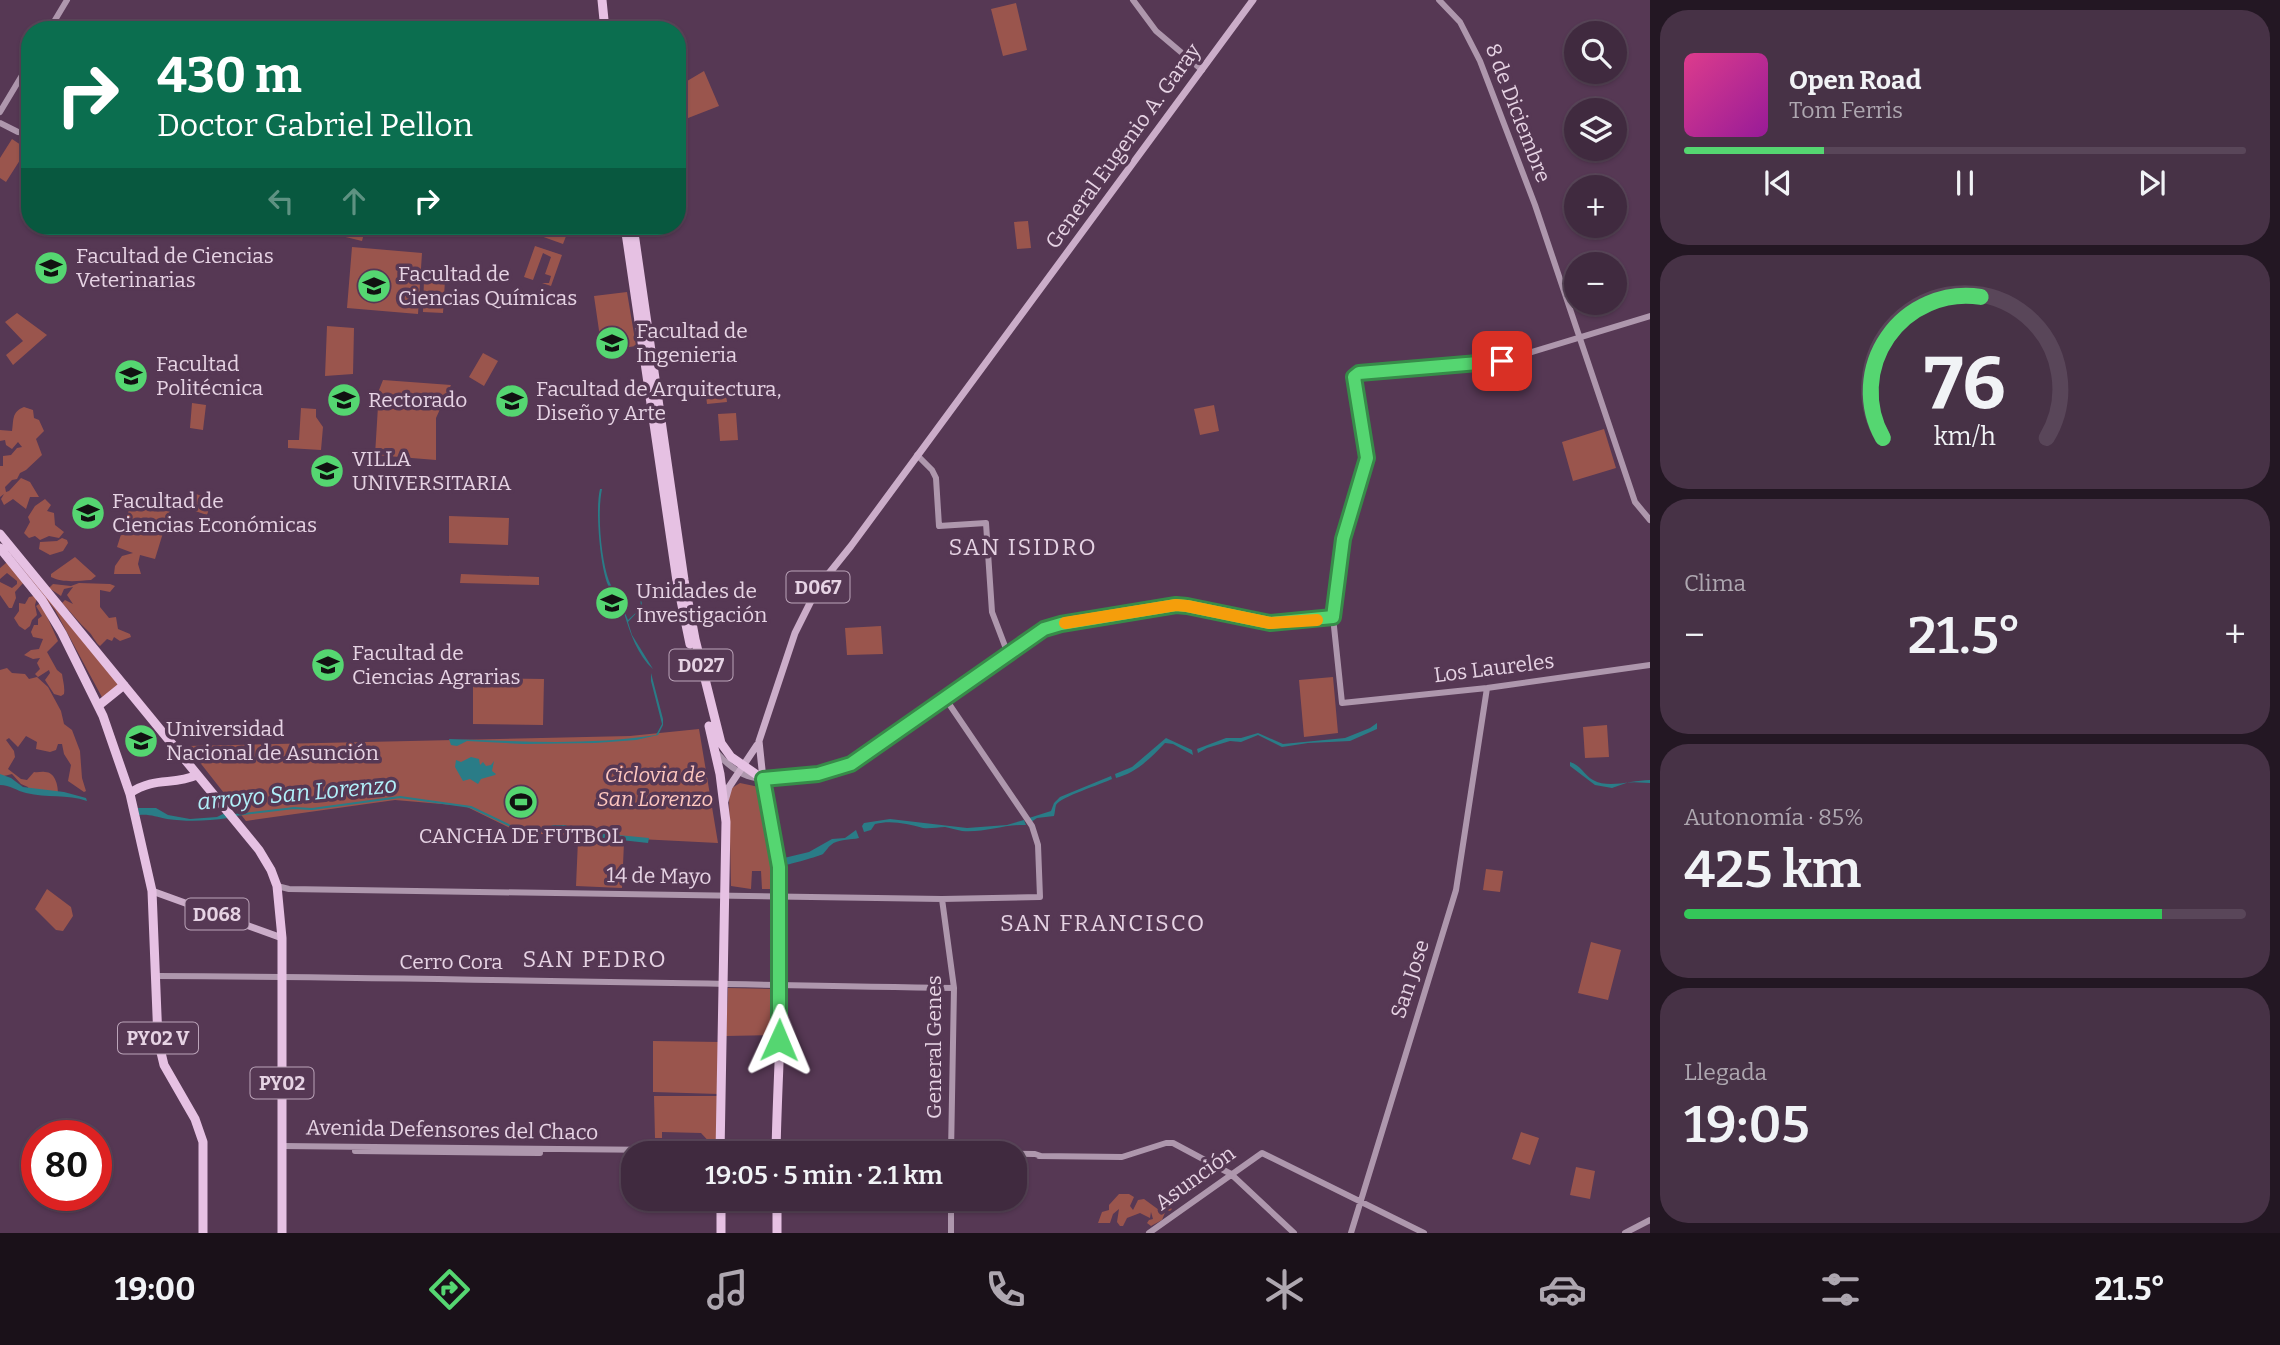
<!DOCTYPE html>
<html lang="es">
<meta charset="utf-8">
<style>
:root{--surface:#402a3f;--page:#473246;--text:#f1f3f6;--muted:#aea7b0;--line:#594659;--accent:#55d671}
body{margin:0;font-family:Bitter,serif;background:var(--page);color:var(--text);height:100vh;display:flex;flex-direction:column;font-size:26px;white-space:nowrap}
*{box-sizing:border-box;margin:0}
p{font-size:23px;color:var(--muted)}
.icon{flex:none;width:38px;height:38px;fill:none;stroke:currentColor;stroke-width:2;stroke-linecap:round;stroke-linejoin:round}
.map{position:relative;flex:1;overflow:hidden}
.panel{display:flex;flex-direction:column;gap:10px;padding:10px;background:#231723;width:630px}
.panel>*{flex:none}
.top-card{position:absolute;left:21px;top:21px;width:665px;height:214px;border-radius:28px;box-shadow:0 2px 5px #0004,0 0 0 2px var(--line);background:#0b6e4f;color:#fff;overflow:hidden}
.controls{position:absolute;left:1564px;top:21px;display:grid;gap:14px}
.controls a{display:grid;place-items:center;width:63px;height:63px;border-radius:50%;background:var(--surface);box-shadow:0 2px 5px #0004,0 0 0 2px var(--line);font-size:35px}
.speed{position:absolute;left:21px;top:1120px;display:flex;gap:14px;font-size:35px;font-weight:700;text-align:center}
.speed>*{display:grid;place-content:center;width:91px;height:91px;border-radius:50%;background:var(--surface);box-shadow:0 2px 5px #0004,0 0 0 2px var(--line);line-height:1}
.speed .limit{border:10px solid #d22;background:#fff;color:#111}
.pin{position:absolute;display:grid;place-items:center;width:60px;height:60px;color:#fff;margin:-30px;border-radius:14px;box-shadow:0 4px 10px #0006}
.me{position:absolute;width:77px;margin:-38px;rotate:1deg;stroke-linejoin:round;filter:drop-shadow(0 0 5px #0008)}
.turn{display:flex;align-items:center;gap:24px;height:147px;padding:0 21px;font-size:32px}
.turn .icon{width:91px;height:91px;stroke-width:2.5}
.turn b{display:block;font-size:49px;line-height:60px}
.lanes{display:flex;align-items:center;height:66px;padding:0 21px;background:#0003;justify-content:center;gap:35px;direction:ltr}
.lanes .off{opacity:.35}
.big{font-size:52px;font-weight:600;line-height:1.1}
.panel .widget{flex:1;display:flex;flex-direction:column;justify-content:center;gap:10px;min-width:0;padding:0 24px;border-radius:28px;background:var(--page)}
.panel .dial{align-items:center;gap:0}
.dial svg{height:182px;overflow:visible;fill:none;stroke:var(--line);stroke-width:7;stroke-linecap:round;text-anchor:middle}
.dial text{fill:var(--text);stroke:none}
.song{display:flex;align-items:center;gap:21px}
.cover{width:84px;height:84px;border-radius:10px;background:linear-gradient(135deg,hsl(330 70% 55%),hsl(300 70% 35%))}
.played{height:7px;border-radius:4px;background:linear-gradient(90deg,var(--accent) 25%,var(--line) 25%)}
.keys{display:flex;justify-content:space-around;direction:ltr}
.heat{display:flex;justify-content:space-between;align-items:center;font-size:38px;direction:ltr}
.charge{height:10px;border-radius:5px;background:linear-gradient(90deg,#34c759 85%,var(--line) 0)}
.trip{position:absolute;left:621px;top:1141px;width:406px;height:70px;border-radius:28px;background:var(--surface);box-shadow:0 2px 5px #0004,0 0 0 2px var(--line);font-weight:600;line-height:70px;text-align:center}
.menu{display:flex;height:112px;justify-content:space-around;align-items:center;background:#1a1119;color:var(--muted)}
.menu .icon{width:49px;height:49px}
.menu .on{color:var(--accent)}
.menu b{font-size:32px;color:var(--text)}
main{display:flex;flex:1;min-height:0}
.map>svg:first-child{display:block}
</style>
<main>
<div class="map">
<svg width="1650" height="1233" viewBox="0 0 1650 1233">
<rect width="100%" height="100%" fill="#563854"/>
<path fill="#9a554d" d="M1016,3L1027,50L1003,56L991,9Z
M704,71L719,106L683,120L677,106V87Z
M12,139L27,149L6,182L0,178V158Z
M1028,221L1031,248L1017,249L1014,222Z
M318,226H366L362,241L317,230Z
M542,226H570L563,244L538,235Z
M535,246L562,255L551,286L542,283H549L551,276L545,274L551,257L543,253L533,280L524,277Z
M352,247L422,253L418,314L347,308Z
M424,279L445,280L443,313L423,312Z
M627,292L636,346L602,351L594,296Z
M17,313L47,335L13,365L6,355L23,341L5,322Z
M327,326L354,328L353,374L325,376Z
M483,353L498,361L484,386L469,377Z
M383,380L451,385L436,418V460L375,455L379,390Z
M725,385L727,402L707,404L705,387Z
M192,403L206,405L203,430L190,428Z
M1214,405L1219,431L1200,435L1194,409Z
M24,407L33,410L34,418L39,420L44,431L36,439L42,455L26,470L20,473L17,479L12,480L5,487L6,492L9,491L21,478L30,482L39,497H30L26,509L13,499L4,505L1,499L4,494L0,497V466H3V456L11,455L17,448L22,447L18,442L12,449L6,445L5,440L0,441V430L12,431C14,421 11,412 24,407Z
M301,408L316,409V417L323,427L321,450L288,448V440H299Z
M736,413L738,440L720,441L718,414Z
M1604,429L1616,468L1573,481L1562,442Z
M191,492L212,500L207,515L186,508Z
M133,497L170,510L155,559L140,555L138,564L141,574H114L115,566L122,556L133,553L117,547Z
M45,499L51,505L47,511L54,513L55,525L64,532L59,538L49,536L40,540L35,536L29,538L24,533L30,522L28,517L35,506Z
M449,516L509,518L508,545L449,543Z
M62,538L67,540L68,543L63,551L50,555L39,549L40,542L57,541Z
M0,540L122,686L104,701L55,610Z
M75,557L96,576L91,580C78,581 62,583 51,577V574Z
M6,563H9L24,582L15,592L16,598L12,608H9L0,595V582L12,588L17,584V581L7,573L0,579V568Z
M461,574L539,577V585L460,583Z
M79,583L110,584L115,586L110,592L100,590V607L109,618L116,617L118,629L130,634L131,637L120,641L114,637L112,641L107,639L100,646C95,642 93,636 89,632C79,623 71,612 62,603L65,600L73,604L67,595L73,587L64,589L61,596L49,588L53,584L71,586Z
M34,596L37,598L35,605L37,615L32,620L30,626L25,630L19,626L14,618L19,611V603L25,604L29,597Z
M39,604L45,612L58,641L47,652L57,670L62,674C63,681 65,687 64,694L61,696L54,694L45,680L50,673L49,670L38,677L35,674L40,669L37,663L40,658L33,659L24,655L31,650L39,649L43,639L33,637L31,632L34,625H38V619L42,616L36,606Z
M881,626L883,654L847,655L845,628Z
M7,668L12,673L25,674L29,679L37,677L48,687L61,711L64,724L72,730L80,751L82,778L86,791L84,792L68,781L71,765L64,754L62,744H58L56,750L50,752L36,749L37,742L26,736L18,747L9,738L6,740L14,751L15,757L8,769L21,779L27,780L34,772C38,773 41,771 45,772C55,772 58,785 58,793L29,791L28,787L21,784L12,774L0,777V670Z
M1333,677L1338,733L1304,737L1299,680Z
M473,678L544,679L543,725L473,724Z
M1607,725L1609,757L1585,758L1583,727Z
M699,729L718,843L520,833L465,806L395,800L246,821L187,746L630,736Z
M740,783L759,787L776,862L777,889H762L761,871H752L751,889L731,886L729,796L732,788Z
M578,840L624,842L622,888L576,886Z
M1486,869L1503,871L1500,892L1483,890Z
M47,889L71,907L73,916L63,931L56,930L35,909Z
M1591,942L1621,950L1608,1000L1578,993Z
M728,988L774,989L773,1035L726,1036Z
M653,1041L720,1042L719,1094L653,1092Z
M654,1096H720L719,1148L714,1147L701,1133L662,1132V1138H655Z
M1521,1132L1539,1138L1530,1165L1512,1159Z
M1576,1167L1595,1171L1590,1199L1570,1195Z
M1119,1194H1129L1134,1197L1130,1206L1133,1210L1138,1200L1144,1199L1159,1210H1163V1205H1167L1172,1209L1170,1211L1166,1210L1162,1220L1151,1226L1147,1223L1149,1220L1153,1219L1151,1212L1150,1218L1140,1213L1127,1218L1123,1226H1120L1117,1222L1119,1209L1113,1214L1110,1223H1098L1102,1212L1109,1210V1205Z"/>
<path fill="#2a7c87" d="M600,489H602C597,513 601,559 609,581C615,595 623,606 628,620L641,608L640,594L637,591L641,593L642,607L628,622L632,635L653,669C638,656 630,633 624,613C620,602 613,595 608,585C600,566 595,509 600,489Z
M651,673L663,719V725L658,735L636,740L595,743L524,744L467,741L457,746L451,745L449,739C518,741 587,746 656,735L662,724L651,681Z
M1377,723V729L1350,741L1308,743L1282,747L1258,735L1241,742L1230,741L1207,748L1198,753L1197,749L1226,738H1241L1258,733L1283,744L1345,738L1370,728Z
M1166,738L1192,750L1193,755L1173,744L1165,743C1152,757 1136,773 1116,778L1115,774L1132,767Z
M471,757L479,759L480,765L483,762L486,766L491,765L494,761L492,771L496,774L495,775L481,779L478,784L470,779L463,781L455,767L456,760L461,762Z
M1570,762C1581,765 1584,775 1593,780C1609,789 1632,780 1650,780V783L1629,782L1612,788L1595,785L1570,766Z
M0,774L11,778L23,787L64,792L86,798L87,801C67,794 47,798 26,793C17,791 10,785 0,785Z
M1111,776L1112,779C1102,784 1060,797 1056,805C1055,809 1055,812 1054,816L1037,818L1031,822L1029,818L1051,811L1054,803L1060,797Z
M138,808H156L168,815L190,819L217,817L225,813L228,818C207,821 188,822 167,819C156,817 150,814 139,815Z
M890,819L967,828L1007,825L1024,820L1026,825C1005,824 984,833 962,831C956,830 951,828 945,827C938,827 930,829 923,828C907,824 892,820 875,824L871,830L864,832L862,826L864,823Z
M856,830L859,838C851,840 837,839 831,845C828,847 826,851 823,854C820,856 788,865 785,865L784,858L809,852L832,839L845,838Z
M576,831L649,838L648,843L576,835Z"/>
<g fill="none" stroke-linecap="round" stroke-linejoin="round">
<path stroke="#2a7c87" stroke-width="2" d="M235,815L294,808L312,809L400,797L471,807L521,831H539L554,826H565L576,832"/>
<path stroke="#ae97ad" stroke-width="6" d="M1133,0L1156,31L1202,70
M1439,0L1460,22L1480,61L1535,205L1635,502L1650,520
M49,30L67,0
M0,112L30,62
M0,123L18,132
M1650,316L1502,361L1356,375L1353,380L1367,458L1346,524L1334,601L1333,617L1342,703L1487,688L1650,665
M917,455L932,470L936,478L939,526L986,523L992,612L1008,654
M717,753C724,761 733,769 743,774C769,787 824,773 851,764L1044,630L1061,624L1176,605L1187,606L1270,623L1333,617
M277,886L289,889L942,899L1040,897L1038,845L1032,826L945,698
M942,899L954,988L951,1153
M157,976C423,977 688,984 954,988
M283,1146L1035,1154L1041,1156
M355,1151L540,1153
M1039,1156L1122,1157L1166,1143H1173L1231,1174L1294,1233
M951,1233V1199
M1149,1233L1262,1153L1424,1233
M1351,1233L1456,890L1487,688
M1625,1233L1650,1220"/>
<path stroke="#cbadc9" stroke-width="7" d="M763,779L759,741L795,633L818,587L851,546L1253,0
M725,801L729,787L757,745
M152,891L282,938"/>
<path stroke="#e6c1e3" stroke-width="9" d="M602,0L605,30
M625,226L677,581L690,644
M633,226L684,580L695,639L721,743L731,757L763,779C794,899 778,1030 776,1153
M0,534L259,850L271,870L277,886L282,938V1233
M0,548L42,600L62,633L103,716L130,794L152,891L158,1040L164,1065L195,1119L203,1142V1233
M98,706L124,685
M709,726L720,774L726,822L720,1153
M130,793C156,776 172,786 197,775
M721,1199V1233
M777,1199V1233"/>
</g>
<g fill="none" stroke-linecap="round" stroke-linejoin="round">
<g stroke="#378b49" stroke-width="18">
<path id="route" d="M779,1040V867L763,779L818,774L851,764L1044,629L1061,624L1176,605L1187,606L1270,623L1333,617L1343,539L1367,458L1354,377L1359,373L1502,361"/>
</g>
<use href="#route" stroke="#55d671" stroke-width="12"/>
<path stroke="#f59e0b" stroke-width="12" d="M1065,623L1176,605L1187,606L1270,623L1317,620"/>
</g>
<defs>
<g id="university-disc" transform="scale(1.75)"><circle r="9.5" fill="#55d671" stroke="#563854"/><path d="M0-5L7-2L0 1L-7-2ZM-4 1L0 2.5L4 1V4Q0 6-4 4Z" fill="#111"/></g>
<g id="stadium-disc" transform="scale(1.75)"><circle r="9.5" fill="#55d671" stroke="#563854"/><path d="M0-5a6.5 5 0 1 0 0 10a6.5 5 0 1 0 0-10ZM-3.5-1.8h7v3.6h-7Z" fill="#111"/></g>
</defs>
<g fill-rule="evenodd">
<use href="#university-disc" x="51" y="268"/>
<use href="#university-disc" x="374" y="286"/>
<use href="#university-disc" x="612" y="343"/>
<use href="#university-disc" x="131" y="376"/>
<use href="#university-disc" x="344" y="400"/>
<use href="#university-disc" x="512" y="401"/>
<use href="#university-disc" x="327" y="471"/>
<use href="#university-disc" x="88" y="513"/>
<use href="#university-disc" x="612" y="603"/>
<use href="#university-disc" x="328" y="665"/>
<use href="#university-disc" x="141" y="741"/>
<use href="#stadium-disc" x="521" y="802"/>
</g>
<g text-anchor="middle" stroke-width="7" stroke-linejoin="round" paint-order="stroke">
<g fill="#563854" stroke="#bba4b9" stroke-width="2">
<rect x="786.5" y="571.5" width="63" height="31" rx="5"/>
<rect x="669.5" y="649.5" width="63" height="31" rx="5"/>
<rect x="185.5" y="898.5" width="63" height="31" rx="5"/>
<rect x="118" y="1022.5" width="80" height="31" rx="5"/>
<rect x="250.5" y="1067.5" width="63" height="31" rx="5"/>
</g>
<g font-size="19" font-weight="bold" fill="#e6d3e4">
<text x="818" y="594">D067</text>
<text x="701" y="672">D027</text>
<text x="217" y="921">D068</text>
<text x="158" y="1045">PY02 V</text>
<text x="282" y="1090">PY02</text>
</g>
<g font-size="21" fill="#e6d3e4" stroke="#563854">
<text transform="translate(1518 113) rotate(69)" y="7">8 de Diciembre</text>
<text transform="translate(1123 146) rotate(-54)" y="7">General Eugenio A. Garay</text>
<text transform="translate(1494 668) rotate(-7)" y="7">Los Laureles</text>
<text transform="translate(659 876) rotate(1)" y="7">14 de Mayo</text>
<text x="451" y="969">Cerro Cora</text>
<text transform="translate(1410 979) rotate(-72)" y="7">San Jose</text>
<text transform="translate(934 1047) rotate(-90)" y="7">General Genes</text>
<text transform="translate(452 1130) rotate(1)" y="7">Avenida Defensores del Chaco</text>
<text transform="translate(1195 1178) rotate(-36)" y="7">Asunción</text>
</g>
<g font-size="21" fill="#e6d3e4" stroke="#563854" text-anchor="start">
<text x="76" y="263">Facultad de Ciencias<tspan x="76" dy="24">Veterinarias</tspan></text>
<text x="398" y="281">Facultad de<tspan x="398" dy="24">Ciencias Químicas</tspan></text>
<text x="636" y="338">Facultad de<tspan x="636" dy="24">Ingenieria</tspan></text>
<text x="156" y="371">Facultad<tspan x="156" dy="24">Politécnica</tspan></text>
<text x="536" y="396">Facultad de Arquitectura,<tspan x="536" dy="24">Diseño y Arte</tspan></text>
<text x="368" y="407">Rectorado</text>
<text x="352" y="466">VILLA<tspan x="352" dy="24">UNIVERSITARIA</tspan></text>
<text x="112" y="508">Facultad de<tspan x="112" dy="24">Ciencias Económicas</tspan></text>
<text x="636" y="598">Unidades de<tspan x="636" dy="24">Investigación</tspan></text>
<text x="352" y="660">Facultad de<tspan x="352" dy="24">Ciencias Agrarias</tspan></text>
<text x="166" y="736">Universidad<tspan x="166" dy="24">Nacional de Asunción</tspan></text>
<text x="521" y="843" text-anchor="middle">CANCHA DE FUTBOL</text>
</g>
<g font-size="21" font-style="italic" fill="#fec7bf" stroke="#563854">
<text x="655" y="782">Ciclovia de<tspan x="655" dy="24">San Lorenzo</tspan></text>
</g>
<g font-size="23" letter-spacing="2" fill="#e6d3e4" stroke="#563854">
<text x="1023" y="555">SAN ISIDRO</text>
<text x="1103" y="931">SAN FRANCISCO</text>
<text x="595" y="967">SAN PEDRO</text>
</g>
<g font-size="23" font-style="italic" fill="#b0eff9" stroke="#563854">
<text transform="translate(297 793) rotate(-5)" y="8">arroyo San Lorenzo</text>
</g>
</g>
</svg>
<div class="controls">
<a><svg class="icon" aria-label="search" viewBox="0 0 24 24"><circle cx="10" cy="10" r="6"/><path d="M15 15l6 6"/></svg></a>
<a><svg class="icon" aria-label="layers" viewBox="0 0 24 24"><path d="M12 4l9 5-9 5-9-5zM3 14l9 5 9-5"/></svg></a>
<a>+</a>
<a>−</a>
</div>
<div class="speed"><div class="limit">80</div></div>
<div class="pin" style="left:1502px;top:361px;background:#d93025"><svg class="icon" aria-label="arrive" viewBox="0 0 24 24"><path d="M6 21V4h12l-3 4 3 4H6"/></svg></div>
<svg class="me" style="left:779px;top:1040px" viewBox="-20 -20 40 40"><path d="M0-17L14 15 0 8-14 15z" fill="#55d671" stroke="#fff" stroke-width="4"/></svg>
<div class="trip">19:05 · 5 min · 2.1 km</div>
<div class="top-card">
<div class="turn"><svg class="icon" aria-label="right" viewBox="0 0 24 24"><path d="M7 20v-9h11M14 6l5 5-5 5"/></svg><div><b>430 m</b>Doctor Gabriel Pellon</div></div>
<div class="lanes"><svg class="icon off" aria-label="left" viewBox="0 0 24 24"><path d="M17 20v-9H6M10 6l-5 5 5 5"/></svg><svg class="icon off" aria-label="ahead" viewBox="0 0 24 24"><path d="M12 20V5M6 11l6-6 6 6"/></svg><svg class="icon" aria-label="right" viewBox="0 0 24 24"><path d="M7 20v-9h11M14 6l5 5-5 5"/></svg></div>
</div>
</div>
<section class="panel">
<div class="widget">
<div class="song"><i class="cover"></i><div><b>Open Road</b><p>Tom Ferris</p></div></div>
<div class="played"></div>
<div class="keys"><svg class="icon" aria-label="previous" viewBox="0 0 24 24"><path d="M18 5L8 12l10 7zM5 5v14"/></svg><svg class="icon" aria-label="pause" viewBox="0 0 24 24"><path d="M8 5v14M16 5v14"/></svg><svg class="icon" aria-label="next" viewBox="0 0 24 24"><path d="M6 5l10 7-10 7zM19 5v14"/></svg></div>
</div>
<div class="widget dial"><svg viewBox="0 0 100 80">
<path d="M14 69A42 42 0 1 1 86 69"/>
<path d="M14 69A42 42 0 0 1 57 7" stroke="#55d671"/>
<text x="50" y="56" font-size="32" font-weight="700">76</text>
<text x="50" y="72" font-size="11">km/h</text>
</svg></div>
<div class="widget"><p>Clima</p>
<div class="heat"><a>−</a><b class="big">21.5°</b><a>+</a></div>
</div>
<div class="widget"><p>Autonomía · 85%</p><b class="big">425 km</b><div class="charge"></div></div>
<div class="widget"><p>Llegada</p><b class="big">19:05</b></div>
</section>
</main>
<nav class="menu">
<b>19:00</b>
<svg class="icon on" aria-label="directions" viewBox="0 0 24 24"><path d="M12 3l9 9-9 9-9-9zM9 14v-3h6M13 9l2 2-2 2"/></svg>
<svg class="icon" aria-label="music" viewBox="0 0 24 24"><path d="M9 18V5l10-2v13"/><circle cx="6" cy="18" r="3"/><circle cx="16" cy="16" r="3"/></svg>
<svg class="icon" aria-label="phone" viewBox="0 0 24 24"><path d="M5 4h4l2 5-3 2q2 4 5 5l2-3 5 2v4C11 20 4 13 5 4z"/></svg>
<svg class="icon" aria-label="climate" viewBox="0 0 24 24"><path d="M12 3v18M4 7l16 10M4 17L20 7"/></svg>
<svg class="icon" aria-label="car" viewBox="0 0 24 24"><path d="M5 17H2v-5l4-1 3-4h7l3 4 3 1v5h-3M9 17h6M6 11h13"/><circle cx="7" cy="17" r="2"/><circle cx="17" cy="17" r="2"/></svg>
<svg class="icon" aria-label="filters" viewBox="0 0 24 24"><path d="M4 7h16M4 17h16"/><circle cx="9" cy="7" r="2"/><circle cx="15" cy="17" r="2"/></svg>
<b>21.5°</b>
</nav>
